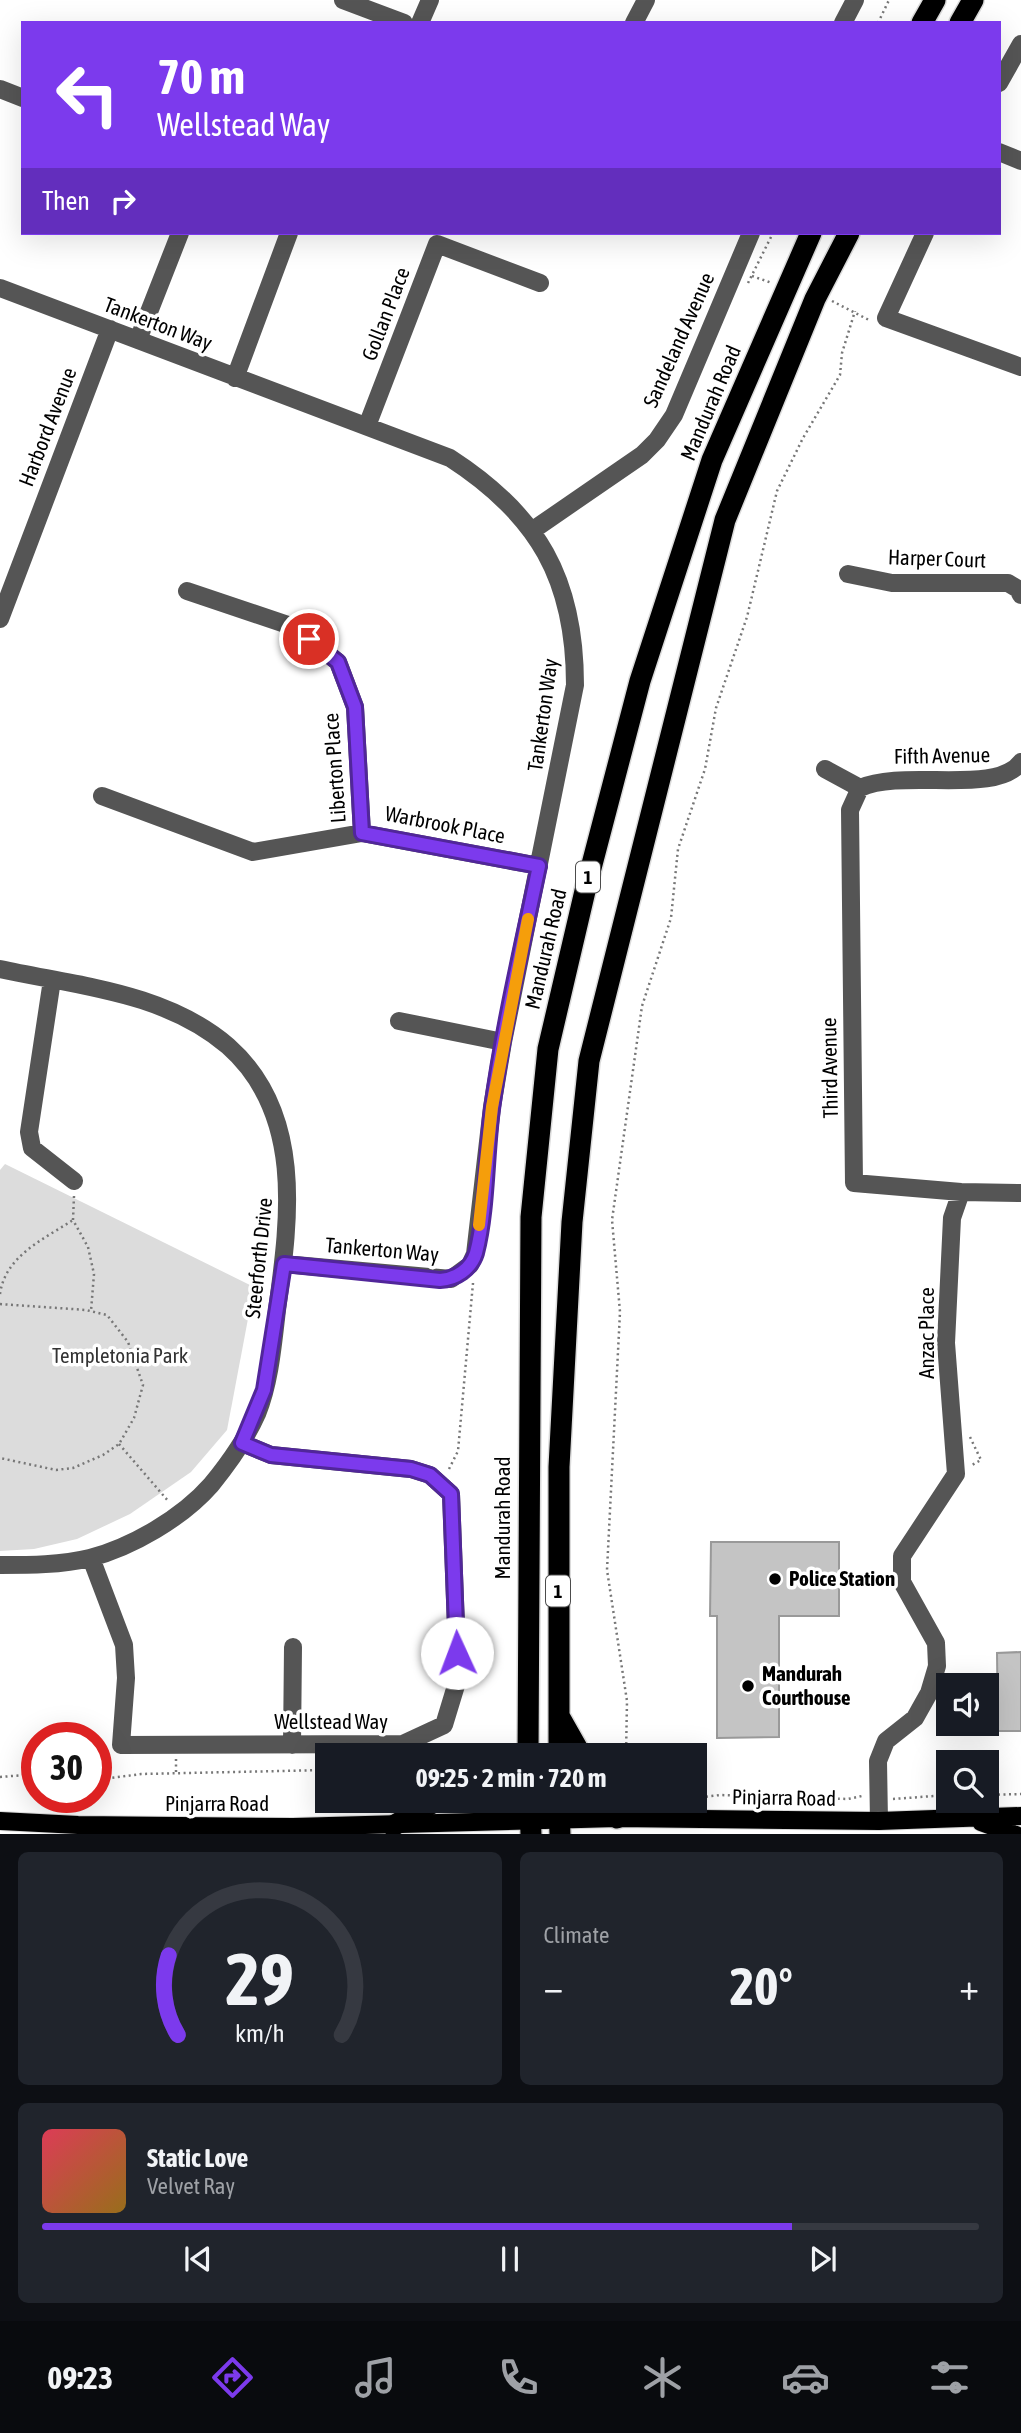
<!DOCTYPE html>
<meta charset="utf-8">
<style>
:root{--surface:#171b24;--page:#20242c;--text:#f1f3f6;--muted:#9ea1a6;--line:#363941;--accent:#7c3aed}
body{margin:0;font-family:"Asap Condensed",sans-serif;background:var(--page);color:var(--text);height:100vh;display:flex;flex-direction:column;font-size:26px;white-space:nowrap}
*{box-sizing:border-box;margin:0}
p{font-size:23px;color:var(--muted)}
.icon{flex:none;width:38px;height:38px;fill:none;stroke:currentColor;stroke-width:2;stroke-linecap:round;stroke-linejoin:round}
.map{position:relative;height:1834px;overflow:hidden}
.drawer{display:flex;flex-direction:column;gap:18px;padding:18px;background:#0d0f14;flex:1}
.drawer>*{flex:none}
.banner{position:absolute;left:21px;top:21px;width:980px;height:214px;border-radius:0px;box-shadow:0 7px 28px #0002;background:#7c3aed;color:#fff;overflow:hidden}
.controls{position:absolute;left:936px;top:1673px;display:grid;gap:14px}
.controls a{display:grid;place-items:center;width:63px;height:63px;border-radius:0px;background:var(--surface);box-shadow:0 7px 28px #0002;font-size:35px}
.speed{position:absolute;left:21px;top:1722px;display:flex;gap:14px;font-size:35px;font-weight:700;text-align:center}
.speed>*{display:grid;place-content:center;width:91px;height:91px;border-radius:50%;background:var(--surface);box-shadow:0 7px 28px #0002;line-height:1}
.speed .limit{border:10px solid #d22;background:#fff;color:#111}
.pin{position:absolute;display:grid;place-items:center;width:60px;height:60px;color:#fff;margin:-30px;border:4px solid #fff;border-radius:50%;box-shadow:0 2px 7px #0007}
.me{position:absolute;width:77px;margin:-38px;rotate:358deg;stroke-linejoin:round;filter:drop-shadow(0 0 5px #0008)}
.turn{display:flex;align-items:center;gap:24px;height:147px;padding:0 21px;font-size:32px}
.turn .icon{width:91px;height:91px;stroke-width:2.5}
.turn b{display:block;font-size:49px;line-height:60px}
.then{display:flex;align-items:center;height:66px;padding:0 21px;background:#0003;gap:14px;font-size:26px}
.big{font-size:52px;font-weight:700;line-height:1.1}
.drawer .tile{flex:1;display:flex;flex-direction:column;justify-content:center;gap:10px;min-width:0;padding:0 24px;border-radius:10px;background:var(--page)}
.drawer .dial{align-items:center;gap:0}
.dial svg{height:182px;overflow:visible;fill:none;stroke:var(--line);stroke-width:7;stroke-linecap:round;text-anchor:middle}
.dial text{fill:var(--text);stroke:none}
.song{display:flex;align-items:center;gap:21px}
.cover{width:84px;height:84px;border-radius:10px;background:linear-gradient(135deg,hsl(350 70% 55%),hsl(40 70% 35%))}
.played{height:7px;border-radius:4px;background:linear-gradient(90deg,var(--accent) 80%,var(--line) 80%)}
.keys{display:flex;justify-content:space-around;direction:ltr}
.heat{display:flex;justify-content:space-between;align-items:center;font-size:38px;direction:ltr}
.drawer .tiles{flex:1;display:grid;gap:18px;grid-template-columns:1fr 1fr}
.tile:last-child{grid-column:span 2}
.trip{position:absolute;left:315px;top:1743px;width:392px;height:70px;border-radius:0px;background:var(--surface);box-shadow:0 7px 28px #0002;font-weight:700;line-height:70px;text-align:center}
.tab-bar{display:flex;height:112px;justify-content:space-around;align-items:center;background:#090b0e;color:var(--muted)}
.tab-bar .icon{width:49px;height:49px}
.tab-bar .on{color:var(--accent)}
.tab-bar b{font-size:32px;color:var(--text)}
.map>svg:first-child{display:block}
</style>
<div class="map">
<svg width="1021" height="1835" viewBox="0 0 1021 1835">
<rect width="100%" height="100%" fill="#fff"/>
<path fill="#dcdcdc" d="M5,1164L254,1287L227,1430L191,1472L130,1514L77,1539L34,1549L0,1551V1170Z"/>
<path fill="#c4c4c4" stroke="#999" stroke-width="2" d="M711,1542H839V1616H779V1737L717,1738V1616H710Z
M1021,1652V1731H998L997,1653Z"/>
<g fill="none" stroke-linecap="round" stroke-linejoin="round">
<g stroke="#dbdbdb" stroke-width="20">
<path id="major" d="M0,1821L78,1825L293,1827L617,1818L879,1821L1021,1816
M981,1822L1016,1835"/>
</g>
<g stroke="#dbdbdb" stroke-width="24">
<path id="highway" d="M922,23L935,0
M960,23L973,0
M559,1716L581,1755
M528,1755L531,1217L548,1049L585,891L640,681L712,460L811,233
M559,1755V1467L572,1222L589,1061L725,520L815,299L849,233
M530,1801L531,1835
M559,1801L560,1835
M607,1801L617,1818
M393,1826L436,1801"/>
</g>
<path stroke="#777" stroke-width="2.5" stroke-dasharray="2 3.5" stroke-linecap="butt" d="M878,23L889,0
M752,276L772,283
M748,283L773,233
M832,301L869,320
M74,1196L73,1220L88,1247L94,1274L91,1311
M0,1294C5,1256 44,1239 73,1220
M0,1304L86,1310L107,1315L128,1342L143,1385L134,1418L119,1444L103,1455L73,1468L56,1470L0,1458
M970,1437L981,1460L972,1465
M119,1444L169,1502
M449,1469L458,1451L473,1283
M626,1755L627,1701L607,1570L620,1312L612,1220L642,1006L671,918L678,849L705,769L716,708L747,617L777,491L803,438L840,375L842,353L855,311
M176,1759V1774
M0,1777L37,1774
M96,1780L141,1774L327,1770
M987,1795L1021,1794
M695,1798L720,1795L848,1799L862,1796
M893,1799L948,1795"/>
<path stroke="#555" stroke-width="18" d="M343,0L404,23
M420,23L430,0
M634,23L646,0
M843,23L855,0
M999,83L1021,44
M0,89L23,98
M999,152L1021,161
M925,233L886,318L1021,367
M0,288L450,458C538,515 575,579 575,685L503,1042L492,1107L475,1254L470,1265L451,1279L284,1264
M138,340L180,233
M235,378L289,233
M367,426L437,244L540,283
M533,530L642,455L657,440L674,415L751,233
M848,574L892,583H1008L1018,589L1021,595
M187,591L294,627L338,662L355,707L362,833
M0,619L110,329
M825,769L860,788
M860,788L850,810L854,1183L961,1192L1021,1193
M860,788C904,768 996,796 1021,762
M102,796L253,852L362,833L539,866
M0,969C78,986 165,992 228,1046C305,1114 289,1221 277,1310C273,1344 270,1382 257,1414C246,1439 229,1463 211,1485C182,1518 132,1547 90,1558C61,1565 30,1565 0,1565
M52,980L29,1132L32,1148L74,1181
M399,1021L503,1042
M91,1558L124,1645L126,1678L121,1745L403,1744L444,1725L458,1679L451,1494L430,1475L411,1469L271,1455L242,1443
M292,1745L293,1647
M879,1821L878,1761L886,1741L915,1718L929,1693L937,1666L936,1643L902,1582V1556L956,1474L946,1343L952,1218L961,1192"/>
<use href="#major" stroke="#000" stroke-width="18"/>
<use href="#highway" stroke="#000" stroke-width="21"/>
</g>
<g fill="none" stroke-linecap="round" stroke-linejoin="round">
<g stroke="#51269a" stroke-width="18">
<path id="route" d="M309,639L338,662L355,707L362,833L539,866C522,947 503,1027 492,1109C486,1153 487,1211 476,1253C471,1269 456,1279 440,1280L284,1264L264,1390L242,1443L271,1455L411,1469L430,1475L451,1494L457,1653"/>
</g>
<use href="#route" stroke="#7c3aed" stroke-width="12"/>
<path stroke="#f59e0b" stroke-width="12" d="M479,1225L492,1107L528,919"/>
</g>
<g fill="#000" stroke="#fff" stroke-width="2.5">
<circle cx="775" cy="1579" r="7"/>
<circle cx="748" cy="1686" r="7"/>
</g>
<g text-anchor="middle" stroke-width="7" stroke-linejoin="round" paint-order="stroke">
<g fill="#fff" stroke="#4c4c4c" stroke-width="2">
<rect x="576" y="861.5" width="24" height="31" rx="5"/>
<rect x="546" y="1575.5" width="24" height="31" rx="5"/>
</g>
<g font-size="19" font-weight="bold" fill="#000">
<text x="588" y="884">1</text>
<text x="558" y="1598">1</text>
</g>
<g font-size="21" fill="#000" stroke="#fff">
<text transform="translate(386 314) rotate(-69)" y="7">Gollan Place</text>
<text transform="translate(158 324) rotate(21)" y="7">Tankerton Way</text>
<text transform="translate(679 340) rotate(-66)" y="7">Sandeland Avenue</text>
<text transform="translate(711 403) rotate(-67)" y="7">Mandurah Road</text>
<text transform="translate(48 427) rotate(-69)" y="7">Harbord Avenue</text>
<text transform="translate(937 559) rotate(2)" y="7">Harper Court</text>
<text transform="translate(543 715) rotate(-82)" y="7">Tankerton Way</text>
<text transform="translate(942 756) rotate(-1)" y="7">Fifth Avenue</text>
<text transform="translate(335 768) rotate(-94)" y="7">Liberton Place</text>
<text transform="translate(445 825) rotate(11)" y="7">Warbrook Place</text>
<text transform="translate(546 949) rotate(-77)" y="7">Mandurah Road</text>
<text transform="translate(830 1068) rotate(-91)" y="7">Third Avenue</text>
<text transform="translate(382 1250) rotate(5)" y="7">Tankerton Way</text>
<text transform="translate(259 1258) rotate(-84)" y="7">Steerforth Drive</text>
<text transform="translate(927 1333) rotate(-90)" y="7">Anzac Place</text>
<text transform="translate(503 1518) rotate(-90)" y="7">Mandurah Road</text>
<text x="331" y="1729">Wellstead Way</text>
<text transform="translate(784 1798) rotate(1)" y="7">Pinjarra Road</text>
<text x="217" y="1811">Pinjarra Road</text>
</g>
<g font-size="21" fill="#333" stroke="#fff">
<text x="120" y="1363">Templetonia Park</text>
</g>
<g font-size="21" font-weight="bold" fill="#000" stroke="#fff" text-anchor="start">
<text x="789" y="1586">Police Station</text>
<text x="762" y="1681">Mandurah<tspan x="762" dy="24">Courthouse</tspan></text>
</g>
</g>
</svg>
<div class="controls">
<a><svg class="icon" aria-label="sound" viewBox="0 0 24 24"><path d="M4 9h4l5-4v14l-5-4H4zM17 9q2 3 0 6"/></svg></a>
<a><svg class="icon" aria-label="search" viewBox="0 0 24 24"><circle cx="10" cy="10" r="6"/><path d="M15 15l6 6"/></svg></a>
</div>
<div class="speed"><div class="limit">30</div></div>
<div class="pin" style="left:309px;top:639px;background:#d93025"><svg class="icon" aria-label="arrive" viewBox="0 0 24 24"><path d="M6 21V4h12l-3 4 3 4H6"/></svg></div>
<svg class="me" style="left:457px;top:1653px" viewBox="-20 -20 40 40"><circle r="19" fill="#fff"/><path d="M0-13L10 11 0 6-10 11z" fill="#7c3aed"/></svg>
<div class="trip">09:25 · 2 min · 720 m</div>
<div class="banner">
<div class="turn"><svg class="icon" aria-label="left" viewBox="0 0 24 24"><path d="M17 20v-9H6M10 6l-5 5 5 5"/></svg><div><b>70 m</b>Wellstead Way</div></div>
<div class="then">Then<svg class="icon" aria-label="right" viewBox="0 0 24 24"><path d="M7 20v-9h11M14 6l5 5-5 5"/></svg></div>
</div>
</div>
<section class="drawer">
<div class="tiles">
<div class="tile dial"><svg viewBox="0 0 100 80">
<path d="M14 69A42 42 0 1 1 86 69"/>
<path d="M14 69A42 42 0 0 1 10 34" stroke="#7c3aed"/>
<text x="50" y="56" font-size="32" font-weight="700">29</text>
<text x="50" y="72" font-size="11">km/h</text>
</svg></div>
<div class="tile"><p>Climate</p>
<div class="heat"><a>−</a><b class="big">20°</b><a>+</a></div>
</div>
<div class="tile">
<div class="song"><i class="cover"></i><div><b>Static Love</b><p>Velvet Ray</p></div></div>
<div class="played"></div>
<div class="keys"><svg class="icon" aria-label="previous" viewBox="0 0 24 24"><path d="M18 5L8 12l10 7zM5 5v14"/></svg><svg class="icon" aria-label="pause" viewBox="0 0 24 24"><path d="M8 5v14M16 5v14"/></svg><svg class="icon" aria-label="next" viewBox="0 0 24 24"><path d="M6 5l10 7-10 7zM19 5v14"/></svg></div>
</div>
</div>
</section>
<nav class="tab-bar">
<b>09:23</b>
<svg class="icon on" aria-label="directions" viewBox="0 0 24 24"><path d="M12 3l9 9-9 9-9-9zM9 14v-3h6M13 9l2 2-2 2"/></svg>
<svg class="icon" aria-label="music" viewBox="0 0 24 24"><path d="M9 18V5l10-2v13"/><circle cx="6" cy="18" r="3"/><circle cx="16" cy="16" r="3"/></svg>
<svg class="icon" aria-label="phone" viewBox="0 0 24 24"><path d="M5 4h4l2 5-3 2q2 4 5 5l2-3 5 2v4C11 20 4 13 5 4z"/></svg>
<svg class="icon" aria-label="climate" viewBox="0 0 24 24"><path d="M12 3v18M4 7l16 10M4 17L20 7"/></svg>
<svg class="icon" aria-label="car" viewBox="0 0 24 24"><path d="M5 17H2v-5l4-1 3-4h7l3 4 3 1v5h-3M9 17h6M6 11h13"/><circle cx="7" cy="17" r="2"/><circle cx="17" cy="17" r="2"/></svg>
<svg class="icon" aria-label="filters" viewBox="0 0 24 24"><path d="M4 7h16M4 17h16"/><circle cx="9" cy="7" r="2"/><circle cx="15" cy="17" r="2"/></svg>
</nav>
